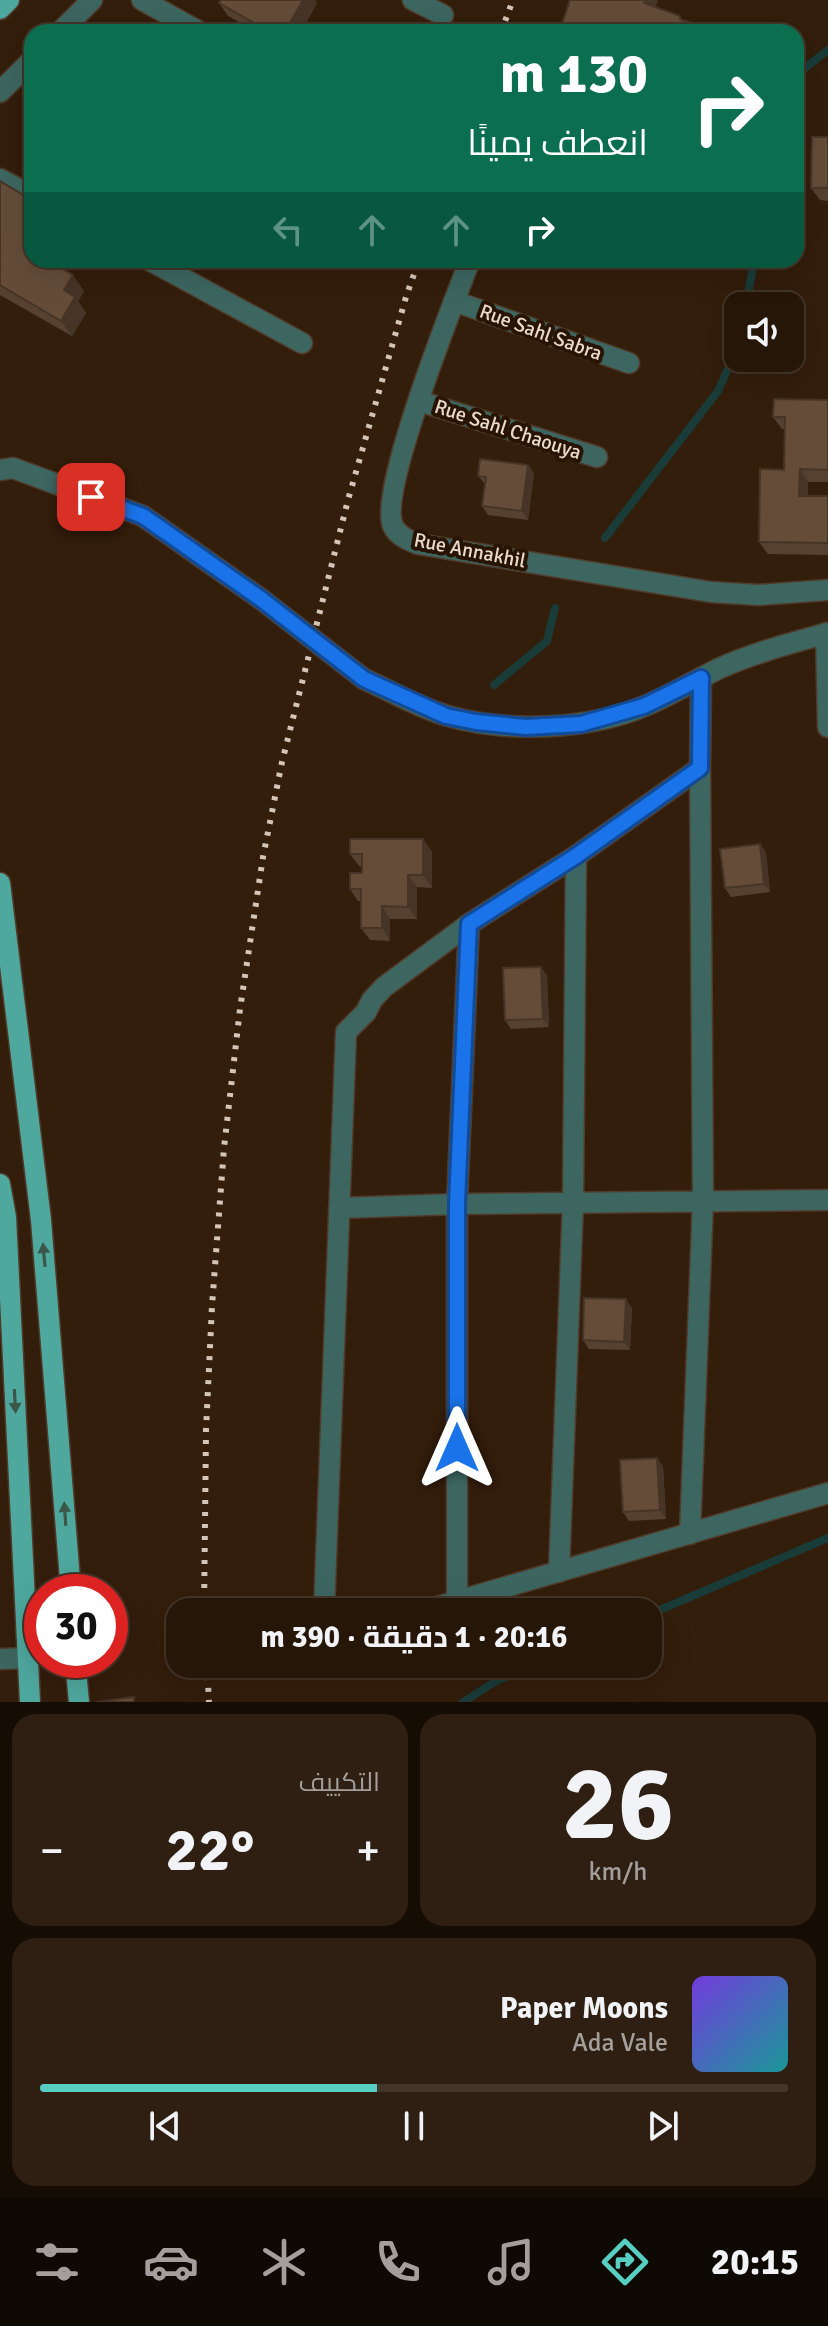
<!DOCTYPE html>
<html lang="ar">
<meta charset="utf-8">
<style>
:root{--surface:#261608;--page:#2e1f12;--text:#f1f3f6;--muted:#a49f9c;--line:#423529;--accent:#57cec2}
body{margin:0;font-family:Signika,Cairo,sans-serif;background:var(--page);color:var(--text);direction:rtl;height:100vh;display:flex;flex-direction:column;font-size:30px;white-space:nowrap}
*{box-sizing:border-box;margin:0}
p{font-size:26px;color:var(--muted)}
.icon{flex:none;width:44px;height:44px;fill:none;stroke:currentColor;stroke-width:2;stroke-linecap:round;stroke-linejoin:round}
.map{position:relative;height:1702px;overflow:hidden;direction:ltr}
.sheet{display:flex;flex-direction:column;gap:12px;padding:12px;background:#150c04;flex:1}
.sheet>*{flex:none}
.hud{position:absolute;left:24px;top:24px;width:780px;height:244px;border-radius:24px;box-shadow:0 8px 32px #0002,0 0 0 2px var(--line);direction:rtl;background:#0b6e4f;color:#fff;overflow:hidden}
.tools{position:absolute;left:724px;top:292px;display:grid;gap:16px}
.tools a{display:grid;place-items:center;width:80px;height:80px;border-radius:16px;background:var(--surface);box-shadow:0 8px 32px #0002,0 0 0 2px var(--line);font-size:40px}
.speed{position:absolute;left:24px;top:1574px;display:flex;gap:16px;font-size:40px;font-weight:700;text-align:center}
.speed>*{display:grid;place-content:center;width:104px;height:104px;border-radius:50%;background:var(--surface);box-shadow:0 8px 32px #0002,0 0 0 2px var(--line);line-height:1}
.speed .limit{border:12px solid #d22;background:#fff;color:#111}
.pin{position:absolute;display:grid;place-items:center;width:68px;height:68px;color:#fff;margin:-34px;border-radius:16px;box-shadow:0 4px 12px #0006}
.me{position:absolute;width:88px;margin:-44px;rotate:0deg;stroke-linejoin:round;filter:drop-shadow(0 0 6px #0008)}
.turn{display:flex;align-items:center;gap:28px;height:168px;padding:0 24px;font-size:36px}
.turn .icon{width:104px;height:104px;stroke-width:2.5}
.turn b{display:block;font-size:56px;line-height:68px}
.lanes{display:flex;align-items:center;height:76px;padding:0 24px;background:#0003;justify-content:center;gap:40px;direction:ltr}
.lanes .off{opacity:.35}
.big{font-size:60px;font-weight:700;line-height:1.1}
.sheet .widget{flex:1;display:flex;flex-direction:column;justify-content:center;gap:12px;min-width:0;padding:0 28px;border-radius:24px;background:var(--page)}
.sheet .dial{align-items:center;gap:0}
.dial b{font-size:104px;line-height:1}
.song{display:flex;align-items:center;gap:24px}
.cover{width:96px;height:96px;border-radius:12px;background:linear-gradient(135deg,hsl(260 70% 55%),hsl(180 70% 35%))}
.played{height:8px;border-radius:4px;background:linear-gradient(90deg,var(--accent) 45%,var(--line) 45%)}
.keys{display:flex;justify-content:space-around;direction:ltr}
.heat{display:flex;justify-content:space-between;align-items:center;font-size:44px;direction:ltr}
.sheet .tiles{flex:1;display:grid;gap:12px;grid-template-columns:1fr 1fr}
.widget:last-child{grid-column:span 2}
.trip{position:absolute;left:166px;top:1598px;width:496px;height:80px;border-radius:24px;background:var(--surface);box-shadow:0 8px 32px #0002,0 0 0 2px var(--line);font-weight:700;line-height:80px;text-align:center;direction:rtl}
.tab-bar{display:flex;height:128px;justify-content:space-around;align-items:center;background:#0f0903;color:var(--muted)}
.tab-bar .icon{width:56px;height:56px}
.tab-bar .on{color:var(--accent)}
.tab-bar b{font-size:36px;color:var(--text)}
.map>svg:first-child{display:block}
</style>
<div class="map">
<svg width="828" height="1702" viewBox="0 0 828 1702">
<rect width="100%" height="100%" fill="#331d0b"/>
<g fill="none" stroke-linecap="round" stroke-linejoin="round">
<path stroke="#1a3c39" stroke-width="8" d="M796,82L801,71L828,50
M746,306L754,260
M605,538L718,391L738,346
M494,685L547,641L555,608
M648,1615L828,1538
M463,1702L496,1681L535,1664"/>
<g stroke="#503b2a" stroke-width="23">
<path id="minor" d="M142,0L200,32
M413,0L443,15
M60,32L92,0
M0,92L32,60
M0,179L32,196
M149,260L302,343
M454,301L629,363
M419,401L597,457
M826,633L828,727
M339,1208L457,1204L828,1200
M690,1534L703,1200L700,768L701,678
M559,1572L573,1202L576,856
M457,1601V1204L469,924
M324,1612L346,1032L366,1012L372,1000L384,987L469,924L576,856L700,768
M420,1612L828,1493
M0,1659L28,1658"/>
</g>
<g stroke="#503b2a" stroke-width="23">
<path id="tertiary" d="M470,260C454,302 378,492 393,526C398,536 408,540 418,544L711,592L759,595L828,590
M0,470L13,468L143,516L261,599
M364,679C391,691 419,708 448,716C508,733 590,730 647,705C671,695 694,681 718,669C753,653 791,643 828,633"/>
</g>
<g stroke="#503b2a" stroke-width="23">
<path id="primary" d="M0,9L9,0
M0,883L41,1220L71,1592
M0,1184L6,1217L30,1702
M75,1660L79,1702"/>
</g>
<use href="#minor" stroke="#3d6661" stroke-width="20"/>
<use href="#tertiary" stroke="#3d6661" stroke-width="20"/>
<use href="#primary" stroke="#4ea89e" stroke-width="20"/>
<path stroke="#d4c5b8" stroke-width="6" stroke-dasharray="4 8" stroke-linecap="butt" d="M501,32L513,0
M204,1612L206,1430L212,1306L224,1148L240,1009L263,857L282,762L348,500L406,297L419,260
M207,1664L209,1702"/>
<g stroke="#503b2a" stroke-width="23" stroke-linecap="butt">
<path id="tertiary-bridge" d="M261,599L364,679"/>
</g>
<use href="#tertiary-bridge" stroke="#3d6661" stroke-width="20"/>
</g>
<path fill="#564130" d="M221,0H315L317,3L301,32H257L228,16L219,3Z
M828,137V201L820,200L811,188Z
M0,181L32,260H66L61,269L84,291L78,301L86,313L72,336L0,295Z
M828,400V482H808V496H828V555L768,554L759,542L784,470V429H782L773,417Z
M528,465L534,473L528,520L488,515L482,506L485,484L478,476Z
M423,839L432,852V888L417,887V919H390V941L370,940L361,928V901H358L350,889L362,873V866H359L350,854Z
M760,844L766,853L770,892L731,897L725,888Z
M547,975L549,1027L511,1029L505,1020Z
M632,1308L630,1350L589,1349L583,1340Z
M663,1466L666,1519L629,1521L623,1512Z"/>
<path fill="#463527" d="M303,0H315L317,3L301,32H285Z
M645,0H658L653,16L644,3Z
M46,260H66L57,276Z
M73,275L84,291L78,301L86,313L72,336L61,321L64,290Z
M528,465L534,473L528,520L522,511Z
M800,469L808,482V508L799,496Z
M423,839L432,852V888L423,875Z
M760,844L766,853L770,892L764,884Z
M408,875L417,887V919L408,907Z
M382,906L390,919V941L382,928Z
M541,967L547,975L549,1027L543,1019Z
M626,1299L632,1308L630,1350L624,1342Z
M657,1458L663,1466L666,1519L660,1510Z"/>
<path fill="#644c38" stroke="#463527" stroke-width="2" d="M221,0H303L285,32H270L219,3Z
M570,0H645L644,3L680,16V19L698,25L696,32H568L560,30Z
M812,137H828V188H811Z
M0,181L32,200V260H46L73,275L64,290L75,297L61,321L0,285Z
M774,399L828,400V470L800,469L799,496H828V543L759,542L760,469L784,470L785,417H773Z
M480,459L528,465L522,511L482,506L486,477L478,476Z
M350,839H423V875H408V907L382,906V928H361V889H350V873H362V854H350Z
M760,844L764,884L725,888L720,849Z
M541,967L543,1019L505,1020L503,968Z
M584,1298L626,1299L624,1342L583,1340Z
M657,1458L660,1510L623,1512L620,1460Z
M134,1697V1702H96Z"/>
<defs><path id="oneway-solid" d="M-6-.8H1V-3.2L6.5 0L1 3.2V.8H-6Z" transform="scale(2)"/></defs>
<g fill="#3a5749">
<use href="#oneway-solid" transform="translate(44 1255) rotate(-95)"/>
<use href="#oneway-solid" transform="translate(15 1401) rotate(87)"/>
<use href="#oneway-solid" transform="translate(65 1514) rotate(-94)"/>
</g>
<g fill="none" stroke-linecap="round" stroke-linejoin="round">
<g stroke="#114b97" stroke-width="20">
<path id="route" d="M91,497L143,516L261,599L364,679L446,716L476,722L526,727L581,724L644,706L701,678L700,768L576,856L469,924L457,1204V1448"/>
</g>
<use href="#route" stroke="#1a73e8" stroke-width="14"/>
</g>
<g text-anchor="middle" stroke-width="8" stroke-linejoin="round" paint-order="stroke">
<g font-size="20" fill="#e9dace" stroke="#291403">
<text transform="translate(541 332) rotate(20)" y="7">Rue Sahl Sabra</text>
<text transform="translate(508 429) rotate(18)" y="7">Rue Sahl Chaouya</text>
<text transform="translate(470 550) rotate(11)" y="7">Rue Annakhil</text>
</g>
</g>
</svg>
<div class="tools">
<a><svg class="icon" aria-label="sound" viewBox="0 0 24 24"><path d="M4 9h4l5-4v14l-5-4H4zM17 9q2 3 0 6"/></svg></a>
</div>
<div class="speed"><div class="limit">30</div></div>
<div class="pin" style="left:91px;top:497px;background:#d93025"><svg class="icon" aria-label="arrive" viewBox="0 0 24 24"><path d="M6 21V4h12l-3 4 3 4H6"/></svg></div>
<svg class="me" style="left:457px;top:1448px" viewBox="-20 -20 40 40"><path d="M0-17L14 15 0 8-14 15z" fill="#1a73e8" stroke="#fff" stroke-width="4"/></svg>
<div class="trip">20:16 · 1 دقيقة · 390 m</div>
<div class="hud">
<div class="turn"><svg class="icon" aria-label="right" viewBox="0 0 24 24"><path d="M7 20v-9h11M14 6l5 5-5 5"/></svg><div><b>130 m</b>انعطف يمينًا</div></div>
<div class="lanes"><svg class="icon off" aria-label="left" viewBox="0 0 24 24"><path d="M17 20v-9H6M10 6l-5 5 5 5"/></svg><svg class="icon off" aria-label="ahead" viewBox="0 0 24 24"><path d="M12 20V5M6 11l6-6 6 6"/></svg><svg class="icon off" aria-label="ahead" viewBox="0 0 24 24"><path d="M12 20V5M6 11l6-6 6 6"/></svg><svg class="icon" aria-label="right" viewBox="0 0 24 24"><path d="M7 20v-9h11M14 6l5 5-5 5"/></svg></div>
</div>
</div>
<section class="sheet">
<div class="tiles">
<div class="widget dial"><b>26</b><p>km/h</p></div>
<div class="widget"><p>التكييف</p>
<div class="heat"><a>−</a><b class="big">22°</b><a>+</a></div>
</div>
<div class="widget">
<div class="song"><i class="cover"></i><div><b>Paper Moons</b><p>Ada Vale</p></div></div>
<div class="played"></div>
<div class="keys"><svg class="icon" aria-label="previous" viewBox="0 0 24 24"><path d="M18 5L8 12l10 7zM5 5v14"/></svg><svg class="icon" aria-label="pause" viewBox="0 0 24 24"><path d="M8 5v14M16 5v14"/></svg><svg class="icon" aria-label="next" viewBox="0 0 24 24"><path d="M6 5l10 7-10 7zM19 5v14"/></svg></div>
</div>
</div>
</section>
<nav class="tab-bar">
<b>20:15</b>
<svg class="icon on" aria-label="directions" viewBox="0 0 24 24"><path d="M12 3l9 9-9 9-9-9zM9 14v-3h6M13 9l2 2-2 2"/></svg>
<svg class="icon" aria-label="music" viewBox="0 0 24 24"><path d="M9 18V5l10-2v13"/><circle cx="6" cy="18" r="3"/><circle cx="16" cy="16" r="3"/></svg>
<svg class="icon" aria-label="phone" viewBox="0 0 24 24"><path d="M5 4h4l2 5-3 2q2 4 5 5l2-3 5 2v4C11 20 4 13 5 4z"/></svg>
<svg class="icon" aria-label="climate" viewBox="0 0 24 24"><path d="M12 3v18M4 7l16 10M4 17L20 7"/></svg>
<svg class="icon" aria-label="car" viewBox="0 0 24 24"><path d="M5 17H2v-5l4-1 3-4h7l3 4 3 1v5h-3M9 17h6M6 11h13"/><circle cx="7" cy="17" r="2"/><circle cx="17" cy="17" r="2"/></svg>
<svg class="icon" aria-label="filters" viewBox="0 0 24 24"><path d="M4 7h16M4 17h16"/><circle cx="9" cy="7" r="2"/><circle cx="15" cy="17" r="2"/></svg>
</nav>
